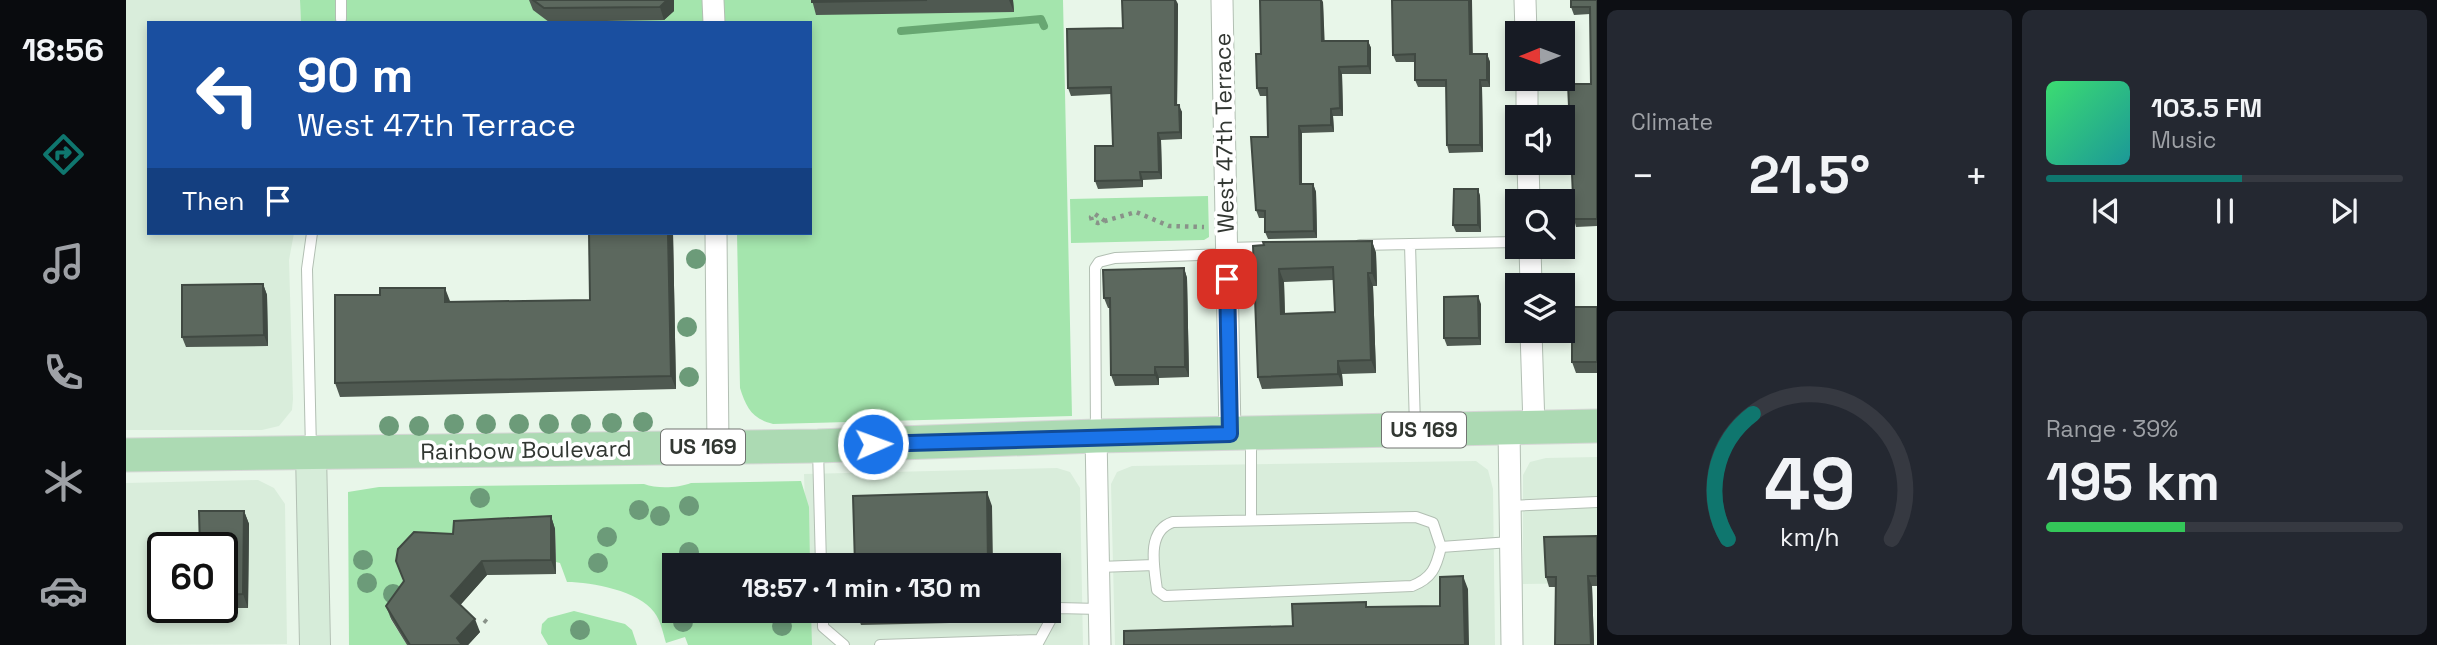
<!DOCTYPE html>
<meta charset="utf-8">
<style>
:root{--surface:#171b24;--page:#242831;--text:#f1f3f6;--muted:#9ea1a6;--line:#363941;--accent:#0f766e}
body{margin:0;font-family:"Space Grotesk",sans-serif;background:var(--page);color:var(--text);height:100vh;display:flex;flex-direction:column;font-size:26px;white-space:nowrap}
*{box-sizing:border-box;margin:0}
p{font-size:23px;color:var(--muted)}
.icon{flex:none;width:38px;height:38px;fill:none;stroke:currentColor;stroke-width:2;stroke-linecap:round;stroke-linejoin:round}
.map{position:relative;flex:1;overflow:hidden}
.sheet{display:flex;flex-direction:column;gap:10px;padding:10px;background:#0d0f14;width:840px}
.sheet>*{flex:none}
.hud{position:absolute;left:21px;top:21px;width:665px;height:214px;border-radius:0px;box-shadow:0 4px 10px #0003;background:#1a4fa0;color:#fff;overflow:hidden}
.needle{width:46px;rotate:269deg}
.tools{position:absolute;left:1379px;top:21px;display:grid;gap:14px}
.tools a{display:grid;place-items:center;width:70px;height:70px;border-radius:0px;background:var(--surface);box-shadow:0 4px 10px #0003;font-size:35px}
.speed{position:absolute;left:21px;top:532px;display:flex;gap:14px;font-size:35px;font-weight:700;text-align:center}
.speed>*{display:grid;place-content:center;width:91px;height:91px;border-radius:50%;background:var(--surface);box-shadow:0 4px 10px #0003;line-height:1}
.speed .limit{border:4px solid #111;border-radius:10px;background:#fff;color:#111}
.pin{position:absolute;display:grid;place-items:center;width:60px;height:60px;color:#fff;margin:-30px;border-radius:14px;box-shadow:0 4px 10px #0006}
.me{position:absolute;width:77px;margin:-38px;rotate:88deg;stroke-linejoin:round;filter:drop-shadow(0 0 5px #0008)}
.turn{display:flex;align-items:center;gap:24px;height:147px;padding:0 35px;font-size:32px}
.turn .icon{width:91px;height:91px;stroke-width:2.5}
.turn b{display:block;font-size:49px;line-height:60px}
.then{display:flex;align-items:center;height:66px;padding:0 35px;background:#0003;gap:14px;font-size:26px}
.big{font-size:52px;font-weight:800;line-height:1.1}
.sheet .tile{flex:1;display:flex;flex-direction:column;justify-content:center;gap:10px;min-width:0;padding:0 24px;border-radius:10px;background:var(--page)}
.sheet .dial{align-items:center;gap:0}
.dial svg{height:182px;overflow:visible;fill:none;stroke:var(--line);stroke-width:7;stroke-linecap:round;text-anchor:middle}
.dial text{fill:var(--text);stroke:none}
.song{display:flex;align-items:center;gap:21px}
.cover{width:84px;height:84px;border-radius:10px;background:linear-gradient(135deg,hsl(140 70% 55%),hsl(180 70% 35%))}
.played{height:7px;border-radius:4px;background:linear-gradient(90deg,var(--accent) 55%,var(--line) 55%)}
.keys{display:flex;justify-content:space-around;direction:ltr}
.heat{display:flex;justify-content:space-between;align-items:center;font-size:38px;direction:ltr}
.charge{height:10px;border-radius:5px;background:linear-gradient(90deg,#34c759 39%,var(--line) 0)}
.sheet .tiles{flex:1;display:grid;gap:10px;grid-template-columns:repeat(2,1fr)}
.trip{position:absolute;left:536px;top:553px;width:399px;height:70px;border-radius:0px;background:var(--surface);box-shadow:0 4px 10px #0003;font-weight:800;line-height:70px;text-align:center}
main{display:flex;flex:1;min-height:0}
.dock{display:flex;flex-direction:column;width:126px;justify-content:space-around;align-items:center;background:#090b0e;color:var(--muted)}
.dock .icon{width:49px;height:49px}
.dock .current{color:var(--accent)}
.dock b{font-size:32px;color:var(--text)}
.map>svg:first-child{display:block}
</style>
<main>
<nav class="dock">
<b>18:56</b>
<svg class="icon current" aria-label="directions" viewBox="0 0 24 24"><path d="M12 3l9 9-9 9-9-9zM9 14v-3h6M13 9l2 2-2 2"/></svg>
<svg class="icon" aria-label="music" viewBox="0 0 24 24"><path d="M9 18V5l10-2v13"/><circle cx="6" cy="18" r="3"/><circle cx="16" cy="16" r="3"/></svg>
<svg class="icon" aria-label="phone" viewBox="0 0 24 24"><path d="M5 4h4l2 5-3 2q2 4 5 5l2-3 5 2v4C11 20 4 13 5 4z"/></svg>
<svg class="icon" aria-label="climate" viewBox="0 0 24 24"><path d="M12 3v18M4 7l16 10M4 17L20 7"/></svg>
<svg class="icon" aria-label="car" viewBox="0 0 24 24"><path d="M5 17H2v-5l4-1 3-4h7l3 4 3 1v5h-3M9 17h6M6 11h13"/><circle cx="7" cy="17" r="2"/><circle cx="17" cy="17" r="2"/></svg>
</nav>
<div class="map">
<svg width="1471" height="645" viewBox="0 0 1471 645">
<rect width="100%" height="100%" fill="#e8f6e9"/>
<path fill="#d9eddb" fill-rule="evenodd" d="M0,0H174L175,23H23V233H168L163,260L167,399L166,410L153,426L136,430H0Z
M1471,457V583L1397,584V475L1404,462L1420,458Z
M1350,461L1362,470L1367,489L1369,645H989L985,484L991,472L1006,466Z
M931,468L944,472L954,488L957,645H682V611H922V565H681L678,474Z
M132,480L148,488L159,504L161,644L0,645V483ZM37,548H96V607H37Z"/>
<path fill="#a4e5ad" d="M174,0H937L946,416L647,424C626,419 620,407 614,388L611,233H684V23H175Z
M1082,196L1083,237L1078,240L945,243L944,199Z
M675,481L683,507L684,565H548V611H685L686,645H562L559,637L540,643C537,633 535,621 528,612C513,591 466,582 441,582L434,563L430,562L429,529L275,575L285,605L264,618L281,645H223L222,492L253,487L518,484C531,489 552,488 565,483Z
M448,611L499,624L506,630L511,645H422L415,633L416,624L422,618Z"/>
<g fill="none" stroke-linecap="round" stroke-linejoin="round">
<path stroke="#68a772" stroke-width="8" d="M775,31L915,19L918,26"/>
<g stroke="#b2bfb3" stroke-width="12">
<path id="lane" d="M215,0V19
M1284,244L1391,242
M1234,245L1284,244L1289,427
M1101,248L1141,247
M970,434L969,268L973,262L989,258L1101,254
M692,449L695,565
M185,450L181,269L186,233
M1384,506L1471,502
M1125,520V436
M1315,547L1307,523L1290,517L1047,522C1020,531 1028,566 1031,590L1039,596L1286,586C1306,578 1310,568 1315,547L1384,542
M973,567L1028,565
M697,611V627L718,645
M754,645L911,640
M911,645L931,608L974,609"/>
</g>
<g stroke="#b2bfb3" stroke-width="23">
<path id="street" d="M587,0L588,23
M1096,0L1104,434
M1399,0L1400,33
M1401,79V117
M1402,163L1403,201
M590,233L592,447
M1404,247L1405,285
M1405,331L1408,427
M1383,428L1386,645
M970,436L974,645"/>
</g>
<g stroke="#b2bfb3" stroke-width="32">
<path id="secondary" d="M185,453L189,645"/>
</g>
<g stroke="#d6d7d6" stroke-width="35">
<path id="primary" d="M0,455L692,446L970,436L1471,426"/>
</g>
<path stroke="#899289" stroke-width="4.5" stroke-dasharray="3.5 5" stroke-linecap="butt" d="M979,221L969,214L965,217L966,221L972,223L1010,212L1043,226L1078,227
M358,620L364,625"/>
<use href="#lane" stroke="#fff" stroke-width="10"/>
<use href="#street" stroke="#fff" stroke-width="21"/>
<use href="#secondary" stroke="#d6ecd9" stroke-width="30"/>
<use href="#primary" stroke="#acdab3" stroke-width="33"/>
</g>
<g fill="#6c9b79">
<circle cx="570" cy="259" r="10"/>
<circle cx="561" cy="327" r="10"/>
<circle cx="563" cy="377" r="10"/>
<circle cx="517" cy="422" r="10"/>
<circle cx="486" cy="423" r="10"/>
<circle cx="328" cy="424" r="10"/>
<circle cx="360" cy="424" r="10"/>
<circle cx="393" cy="424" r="10"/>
<circle cx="423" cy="424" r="10"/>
<circle cx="455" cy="424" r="10"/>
<circle cx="263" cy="426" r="10"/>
<circle cx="293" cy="426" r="10"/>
<circle cx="354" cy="498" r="10"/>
<circle cx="563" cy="506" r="10"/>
<circle cx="513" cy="510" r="10"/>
<circle cx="534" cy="516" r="10"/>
<circle cx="481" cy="537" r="10"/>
<circle cx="563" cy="552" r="10"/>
<circle cx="237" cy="560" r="10"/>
<circle cx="472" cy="563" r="10"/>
<circle cx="241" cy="583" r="10"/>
<circle cx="267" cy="594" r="10"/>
<circle cx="557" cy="622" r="10"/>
<circle cx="656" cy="626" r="10"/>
<circle cx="454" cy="630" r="10"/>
</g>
<path fill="#4f5951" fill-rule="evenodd" d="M403,0H548V11L538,20L423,22L407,10Z
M686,0H887L888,12L690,15Z
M1471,0V226L1450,227L1448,219L1465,84L1464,14L1448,15L1445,7Z
M1197,2L1198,41H1242L1245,48V74H1216L1217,116H1207L1208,132L1176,133V184H1187L1190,192L1191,238L1142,239L1139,232V218H1133L1130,210L1142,137L1141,96H1134L1131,88L1135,54Z
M1052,4L1051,105L1056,112V139L1035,140L1036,179L1017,180V187L972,189L969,181L987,146L985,94L945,96L942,88L997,28Z
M1361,54L1364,62V87H1356L1357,152L1323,153L1321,145L1320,87H1292L1289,80V62H1270L1267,55Z
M1352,189L1354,196L1355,232H1330L1327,225Z
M463,233H547L550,389L214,397L209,383L254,295L324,302L464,300Z
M1246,241L1250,253L1251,286H1247L1250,373L1216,374L1217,386L1136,389L1132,377L1127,246ZM1207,280L1209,312L1159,313L1158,282Z
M1058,268L1061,278L1063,377L1033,378V385L989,386L985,375L984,308H982L978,298Z
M137,284L141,295L142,346L60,347L56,337Z
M1355,304V345L1321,346L1318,338Z
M1471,307V373H1450L1446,362Z
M118,511L123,524L122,608H81L80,607H96V548Z
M425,516L429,529L430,574L361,575L334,605L354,632L342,645H281L265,619L260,606L327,534Z
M1471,536V586H1466L1468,645H1429L1430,587H1423L1420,577Z
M730,611H868V622L735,625Z"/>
<path fill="#404942" d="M541,0H548V11L538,20L534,7Z
M883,0H887L888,12Z
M1049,0H1050L1052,4L1051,112L1049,105Z
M1195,0H1196L1197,2L1199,49L1196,41Z
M1343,0H1346L1347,62L1344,54Z
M1242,41L1245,48V74L1242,66Z
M1361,54L1364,62V87L1361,80Z
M1213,67L1216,74L1217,116L1214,108Z
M1354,80L1356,87L1357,152L1354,145Z
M1053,105L1056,112V139L1054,132Z
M1205,109L1207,116L1208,132L1205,125Z
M1173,126L1176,133V192L1174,184Z
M1032,133L1035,140L1036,179L1033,172Z
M1014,172L1017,180V187L1015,180Z
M1187,184L1190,192L1191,238L1188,231Z
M1352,189L1354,196L1355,232L1352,225Z
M542,233H547L550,389L545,376Z
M1246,241L1250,253L1251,286L1246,273Z
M1058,268L1061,278L1063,377L1059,367Z
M1153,269L1158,282L1159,326L1155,314Z
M1242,273L1247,286L1250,373L1245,360Z
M137,284L141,295L142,346L138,335Z
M319,288L324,301V315L319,302Z
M1352,296L1355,304V345L1353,338Z
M1212,361L1216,374L1217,386L1212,374Z
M1029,367L1033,378V385L1029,375Z
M861,492L866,506L867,565H862Z
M118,511L123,524L122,608L117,594Z
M425,516L429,529L430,574L425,560Z
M356,561L361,575L330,610L325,596Z
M1337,576L1342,589L1343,645H1339Z
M1462,576L1466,586L1468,645H1465Z
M864,611H868V622Z
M349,619L354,632L342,645H334L331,638Z"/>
<path fill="#5c685e" stroke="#404942" stroke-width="2" fill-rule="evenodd" d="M407,0H541L534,7L418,8Z
M686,0H801L686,2Z
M996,0H1049V105H1053L1054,132L1032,133L1033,172H1014L1015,180L969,181V146H987L985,87L942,88L941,29L997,28Z
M1134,0H1195L1196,41H1242V66L1213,67L1214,108L1205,109V125L1173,126L1174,184H1187L1188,231L1139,232V211L1130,210L1125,137H1142L1141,88H1131L1130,54H1135Z
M1266,0H1343L1344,54H1361V80H1354V145H1321L1320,80H1289V54L1267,55Z
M1445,0H1471V219H1448L1442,84H1465L1464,7H1445Z
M1328,189H1352V225H1327Z
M463,233H542L545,376L209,383V295H254V288H319V302L464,300Z
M1246,241V273H1242L1245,360L1212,361V374L1132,377L1127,246L1138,245L1137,242ZM1207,267L1209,312L1155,314L1153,269Z
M1058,268L1059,367H1029V375H985L984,298H978L977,270Z
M137,284L138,335L56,337V285Z
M1352,296L1353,338H1318V297Z
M1446,307H1471V362H1446Z
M861,492L862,565H729L727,496Z
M73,511H118L117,594L96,595V548H74Z
M425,516V560L356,561L325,596L349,619L331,638L336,645H284L260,606L278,581L270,561L272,549L288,532L327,534L328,521Z
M1471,536V576H1462L1465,645H1429L1430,577H1420L1418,537Z
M1337,576L1339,645H998V631L1167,626L1166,604L1240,602V607L1314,606V577Z
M730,611H783L730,612Z"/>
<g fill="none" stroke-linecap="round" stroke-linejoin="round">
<g stroke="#114b97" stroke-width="18">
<path id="route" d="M747,444L1104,434L1101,279"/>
</g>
<use href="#route" stroke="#1a73e8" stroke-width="12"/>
</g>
<g text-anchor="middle" stroke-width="7" stroke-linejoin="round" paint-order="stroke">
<g fill="#fff" stroke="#707370" stroke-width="2">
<rect x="1256" y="412.5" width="84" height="35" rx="5"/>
<rect x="535" y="429.5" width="84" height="35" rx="5"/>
</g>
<g font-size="21" font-weight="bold" fill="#323732">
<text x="1298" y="437">US 169</text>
<text x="577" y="454">US 169</text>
</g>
<g font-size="23" fill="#323732" stroke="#fff">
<text transform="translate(1098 133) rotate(-91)" y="8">West 47th Terrace</text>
<text transform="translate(400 450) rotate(-1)" y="8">Rainbow Boulevard</text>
</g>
</g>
</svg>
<div class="tools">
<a><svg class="needle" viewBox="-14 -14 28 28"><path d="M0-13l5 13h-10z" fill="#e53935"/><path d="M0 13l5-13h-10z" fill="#9ea1a6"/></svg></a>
<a><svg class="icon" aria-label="sound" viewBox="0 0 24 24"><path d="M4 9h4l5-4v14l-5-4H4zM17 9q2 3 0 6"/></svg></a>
<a><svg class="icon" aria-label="search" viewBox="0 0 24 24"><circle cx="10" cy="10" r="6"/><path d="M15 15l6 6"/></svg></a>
<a><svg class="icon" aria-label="layers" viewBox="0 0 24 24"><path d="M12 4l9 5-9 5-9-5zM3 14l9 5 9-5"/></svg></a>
</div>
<div class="speed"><div class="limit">60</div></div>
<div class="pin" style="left:1101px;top:279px;background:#d93025"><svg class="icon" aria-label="arrive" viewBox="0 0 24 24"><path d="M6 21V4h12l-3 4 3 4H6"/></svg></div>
<svg class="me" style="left:747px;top:444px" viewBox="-20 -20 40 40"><circle r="17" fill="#1a73e8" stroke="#fff" stroke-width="3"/><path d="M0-11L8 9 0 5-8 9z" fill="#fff"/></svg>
<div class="trip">18:57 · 1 min · 130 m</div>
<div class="hud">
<div class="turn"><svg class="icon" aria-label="left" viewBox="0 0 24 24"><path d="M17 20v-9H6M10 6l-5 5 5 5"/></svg><div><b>90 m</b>West 47th Terrace</div></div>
<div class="then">Then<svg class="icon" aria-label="arrive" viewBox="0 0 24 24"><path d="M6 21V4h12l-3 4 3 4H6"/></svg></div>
</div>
</div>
<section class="sheet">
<div class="tiles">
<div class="tile"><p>Climate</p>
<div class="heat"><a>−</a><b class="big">21.5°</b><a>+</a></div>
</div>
<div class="tile">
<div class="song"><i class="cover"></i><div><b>103.5 FM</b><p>Music</p></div></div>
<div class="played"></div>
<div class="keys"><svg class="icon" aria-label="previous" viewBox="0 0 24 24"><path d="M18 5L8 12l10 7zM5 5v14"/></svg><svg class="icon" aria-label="pause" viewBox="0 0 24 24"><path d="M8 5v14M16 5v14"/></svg><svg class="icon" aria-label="next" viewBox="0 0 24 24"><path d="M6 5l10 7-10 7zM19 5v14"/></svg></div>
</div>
<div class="tile dial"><svg viewBox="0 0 100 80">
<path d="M14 69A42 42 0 1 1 86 69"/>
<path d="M14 69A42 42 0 0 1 25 14" stroke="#0f766e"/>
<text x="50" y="56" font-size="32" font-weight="700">49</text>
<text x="50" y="72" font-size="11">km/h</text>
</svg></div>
<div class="tile"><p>Range · 39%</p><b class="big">195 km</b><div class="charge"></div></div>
</div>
</section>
</main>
